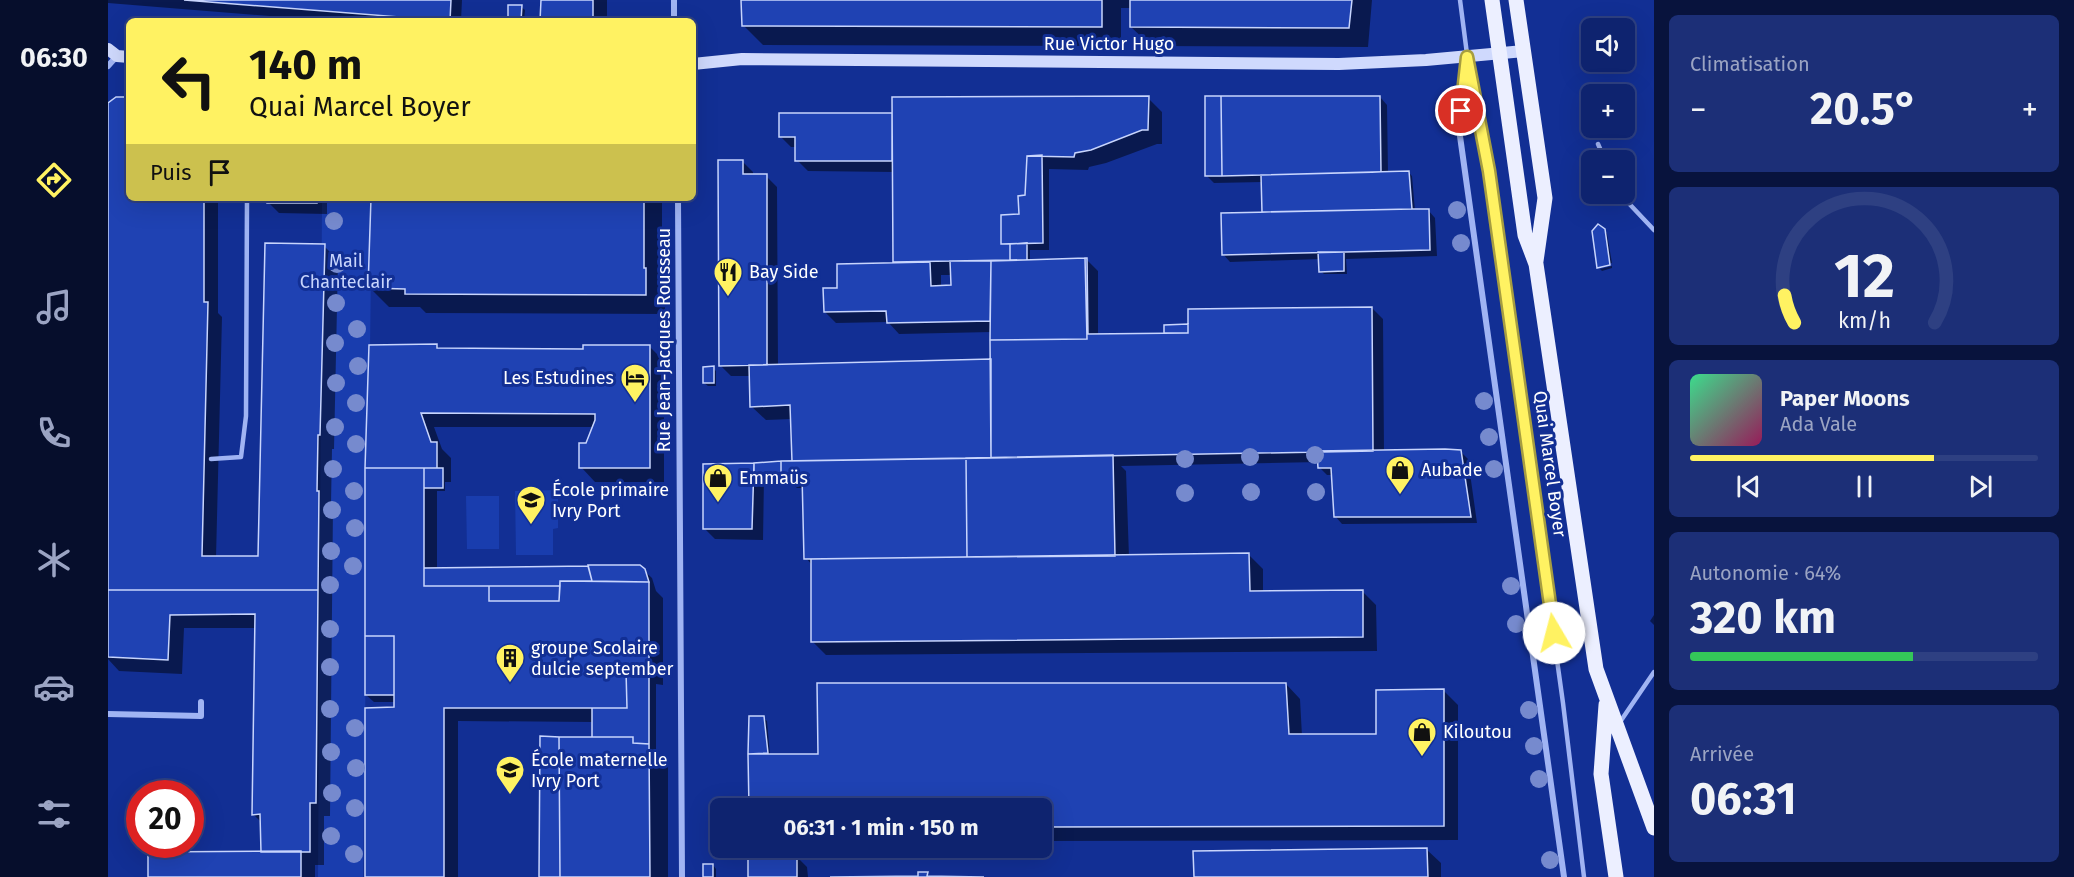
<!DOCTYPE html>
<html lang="fr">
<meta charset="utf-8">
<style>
:root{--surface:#0e236f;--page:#1c2f77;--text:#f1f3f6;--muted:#9ba4c3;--line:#2e4082;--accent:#fff262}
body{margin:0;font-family:"Fira Sans",sans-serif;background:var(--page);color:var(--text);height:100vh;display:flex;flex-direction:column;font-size:22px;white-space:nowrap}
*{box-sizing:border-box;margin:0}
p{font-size:20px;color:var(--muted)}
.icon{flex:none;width:33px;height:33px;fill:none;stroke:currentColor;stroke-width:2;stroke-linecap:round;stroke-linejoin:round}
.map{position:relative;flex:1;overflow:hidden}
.panel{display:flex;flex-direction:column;gap:15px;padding:15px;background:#08133d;width:420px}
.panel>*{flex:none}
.top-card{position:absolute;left:18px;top:18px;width:570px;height:183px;border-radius:9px;box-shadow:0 6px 24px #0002,0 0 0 2px var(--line);background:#fff262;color:#111;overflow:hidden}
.tools{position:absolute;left:1473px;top:18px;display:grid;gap:12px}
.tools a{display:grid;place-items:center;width:54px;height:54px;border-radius:9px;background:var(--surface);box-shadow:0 6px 24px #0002,0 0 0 2px var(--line);font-size:30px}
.speed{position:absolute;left:18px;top:780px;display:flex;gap:12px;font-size:30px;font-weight:700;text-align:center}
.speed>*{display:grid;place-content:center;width:78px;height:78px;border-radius:50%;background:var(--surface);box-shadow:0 6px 24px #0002,0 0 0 2px var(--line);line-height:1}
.speed .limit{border:9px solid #d22;background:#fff;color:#111}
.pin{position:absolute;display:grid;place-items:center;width:51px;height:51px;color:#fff;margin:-26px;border:3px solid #fff;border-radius:50%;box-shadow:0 2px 6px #0007}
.me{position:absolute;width:66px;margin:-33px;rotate:352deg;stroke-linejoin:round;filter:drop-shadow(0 0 4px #0008)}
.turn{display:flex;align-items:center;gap:21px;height:126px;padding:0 24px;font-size:27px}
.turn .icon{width:78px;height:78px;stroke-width:2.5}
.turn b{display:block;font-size:42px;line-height:51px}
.then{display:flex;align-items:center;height:57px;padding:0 24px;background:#0003;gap:12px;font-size:22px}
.big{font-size:45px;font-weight:700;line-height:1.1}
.panel .card{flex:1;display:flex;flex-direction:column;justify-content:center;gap:9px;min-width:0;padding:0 21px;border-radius:9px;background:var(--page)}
.panel .dial{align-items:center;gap:0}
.dial svg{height:156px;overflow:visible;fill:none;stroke:var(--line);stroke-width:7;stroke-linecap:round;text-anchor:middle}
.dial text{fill:var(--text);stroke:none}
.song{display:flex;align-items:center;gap:18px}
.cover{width:72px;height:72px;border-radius:9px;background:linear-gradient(135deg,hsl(150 70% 55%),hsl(330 70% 35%))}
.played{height:6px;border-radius:3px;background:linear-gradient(90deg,var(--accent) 70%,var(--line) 70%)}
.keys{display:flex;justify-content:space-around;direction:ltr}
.heat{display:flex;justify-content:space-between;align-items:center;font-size:33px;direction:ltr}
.charge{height:9px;border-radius:4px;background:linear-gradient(90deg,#34c759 64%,var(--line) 0)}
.trip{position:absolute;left:602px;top:798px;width:342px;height:60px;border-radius:9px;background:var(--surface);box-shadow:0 6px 24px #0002,0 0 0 2px var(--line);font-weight:700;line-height:60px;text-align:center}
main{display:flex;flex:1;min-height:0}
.menu{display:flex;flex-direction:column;width:108px;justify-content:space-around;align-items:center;background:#060e2c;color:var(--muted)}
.menu .icon{width:42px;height:42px}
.menu .current{color:var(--accent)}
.menu b{font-size:27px;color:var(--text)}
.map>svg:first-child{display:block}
</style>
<main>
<nav class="menu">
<b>06:30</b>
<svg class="icon current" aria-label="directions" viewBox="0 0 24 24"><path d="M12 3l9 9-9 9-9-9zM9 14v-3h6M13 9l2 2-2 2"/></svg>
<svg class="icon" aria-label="music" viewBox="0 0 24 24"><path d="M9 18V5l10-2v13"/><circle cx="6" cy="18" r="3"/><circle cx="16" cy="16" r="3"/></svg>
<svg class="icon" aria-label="phone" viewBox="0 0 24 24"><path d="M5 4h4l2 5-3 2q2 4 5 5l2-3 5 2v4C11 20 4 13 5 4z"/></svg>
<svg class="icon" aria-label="climate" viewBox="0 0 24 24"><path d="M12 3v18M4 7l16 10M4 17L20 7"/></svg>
<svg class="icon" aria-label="car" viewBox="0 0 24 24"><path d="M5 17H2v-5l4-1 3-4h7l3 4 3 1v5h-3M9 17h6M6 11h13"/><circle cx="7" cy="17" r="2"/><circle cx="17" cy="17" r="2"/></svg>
<svg class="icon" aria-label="filters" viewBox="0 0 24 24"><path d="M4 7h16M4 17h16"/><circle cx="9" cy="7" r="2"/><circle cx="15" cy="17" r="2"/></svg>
</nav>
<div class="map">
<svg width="1546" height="877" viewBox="0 0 1546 877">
<rect width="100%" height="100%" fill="#122f94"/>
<path fill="#193dae" d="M214,198H264L255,877H210Z
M450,490V528L445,529V555H408L407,491Z
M358,496H391V549H359Z"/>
<path fill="#0007" fill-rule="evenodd" d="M0,0H354L353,21H224L0,3Z
M434,0H499V21H434Z
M633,0H1264L1260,47L1043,46L1023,27V8H1013V46L655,45L635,25V2Z
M413,7L417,10L416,21H401Z
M1272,97L1279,105L1280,173H1301L1304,176L1307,211L1320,210L1327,218L1329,256L1238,259L1239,274H1216L1213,271L1212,259L1122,262L1115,254L1158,214L1155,211V182L1106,183L1099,176Z
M1040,98L1054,112V144H1049L998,163L981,167L980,170L941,169V250H922V261L979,260L990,271V335L1058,334V326L1264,308L1275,319L1276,452H1353L1360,459L1369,523L1234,524L1227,516L1225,475H1219L1211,467V462L1013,466L1018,471L1021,557L1141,555L1155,569V593L1254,591L1268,605L1269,651L718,655L704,641V565L698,558L696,488H689L678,477L656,478L655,540L607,539L596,528L645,465L686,463L684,419L658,420L643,406V376H623L612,365L634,161L645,172V176H658L669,187L670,366L884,361V332L791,334L780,322L728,323L717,312L731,289L788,264L786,262V172L700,171L689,160V147H683L672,136V115L786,114ZM833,275H844L845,287H833Z
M21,99V198H110V313L114,317L108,558H152L216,246L230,260L226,449H224L223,504L225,506L222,816H216V865H207V877H41L154,854V823L145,814L148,628H76L74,674L11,671L0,659V105Z
M161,198H219V214L171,213L160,202Z
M264,198H554V286L557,289V314L318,313L312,307H281L262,288Z
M1496,230L1499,234L1504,263L1491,266V268V267Z
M1504,266V268L1494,271L1492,269Z
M329,346L333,350H477L541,346L556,361V482H487L473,467L485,427H326L334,449L343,458V482H337V491H329V570L532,567L544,578L548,591L555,598V685L548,684V752L560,764V877H433L485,738V722L350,721V877H259L287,709V702H266L258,695L259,468Z
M605,368L608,371V386H600L596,383Z
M1546,615V625L1542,621Z
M1178,684L1192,699L1194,736L1269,735L1336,691L1350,705V840L933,841V808H643L642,754L655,718L659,721L662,755H712Z
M1318,849L1333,863V877H1087Z
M688,856L699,867L700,877H642Z
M605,865L608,869V877H597Z"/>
<path fill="#1f42b3" stroke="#c8d5fd" stroke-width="1.5" d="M76,0H343L342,21Z
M433,0H485V21H432Z
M633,0H994V27L634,26Z
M1022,0H1244L1241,28L1022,27Z
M400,5H414L413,21H400Z
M1041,96L1040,130H1034L983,150L967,153L966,157L919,156L917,195L910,196L911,214L893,215V244H902V260L785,262L784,97Z
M1097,96H1113L1114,176H1097Z
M1113,96H1272L1273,172L1114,176Z
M8,97H21V198H96V302H100L94,556H150L157,243L217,244L212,435H210L209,491H211L210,590H0V103Z
M671,113H784V161H687V137H671Z
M934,155L935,243L893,244V215L911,214L910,196L917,195L919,156Z
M610,160H635V174H659V365L611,366Z
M1301,171L1304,209L1154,212L1153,175Z
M159,198H209V203H159Z
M263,198H536V268H538V295L297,294V289L260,288Z
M1304,209H1321L1322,250L1114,255L1113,213Z
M1490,224L1497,229L1502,265L1489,268L1484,231Z
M919,243V260H902V244Z
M1210,252H1236V271L1211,272Z
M977,258L979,339L882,340L883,261Z
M977,258H979L980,334L1080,333V309L1264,307L1265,451L883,458L882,340L979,339Z
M842,261H883L882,321L779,323L778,311L716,312L715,288H729V264L822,262L823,286L843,285Z
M1080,324V333H1056V325Z
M329,344V348L475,349V345H542V468H471V443H478L487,420V414L313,413L323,442H329V468H257L261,345Z
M883,359V458L684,461L682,405L642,407L641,365Z
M606,366V383H595V367Z
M1337,449L1353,450L1363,517H1226L1223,468H1210L1209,451Z
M1005,455L1007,556L859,557L858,458Z
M858,458L859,557L696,559L694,475H673V461Z
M673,461V475L646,476V463Z
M646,463L644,529H595V464Z
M257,468H316V586H381V601H451L452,581L541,582V671H518L519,708H336V877H257V708L286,707V636H257Z
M316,468H335V488H316Z
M1141,553L1142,591L1255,590V637L703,642V559Z
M480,565H532L537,569L541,582L484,581Z
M480,566L484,581H452V586H316V568Z
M381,586H452L451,601H381Z
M0,590H210L208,803H202V852H153L152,814L144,815L147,614L62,615L60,660L0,657Z
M257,636H286V695H257Z
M518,671H541V744L525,743V737H484V708H519Z
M709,683H1178L1181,734H1268V690L1336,689V826L933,827V808H641L640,754H710Z
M641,716H656L660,753L640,754Z
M432,736L451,737L452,877H431Z
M451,737H525V743L541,744L542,877H452Z
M1319,848L1320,877H1086L1085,851Z
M193,851V877H40V852Z
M689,854V877H640V855Z
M595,864H605V877H595Z
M810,872H820L819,876L876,877H722L810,876Z"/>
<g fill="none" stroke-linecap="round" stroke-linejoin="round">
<path stroke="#a0b4f3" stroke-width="4.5" d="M1352,0L1359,54
M1360,62L1384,194L1455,703L1476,877
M1490,144L1497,160
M1512,194L1546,230
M103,459L133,457L138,416L139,198
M1512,722L1546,672"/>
<path stroke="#a0b4f3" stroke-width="6" d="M566,0V21
M1359,57L1351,129L1456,877
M0,66L9,56
M570,198L574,877
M0,714L93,716V702"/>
<path stroke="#cfd9fd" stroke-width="12" d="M0,49L9,56L21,57
M585,64L634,59L1231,64L1318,60L1416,51"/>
<path stroke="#ecefff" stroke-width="15" d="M1384,0L1417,235L1428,264L1488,669L1546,828
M1408,0L1437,198L1428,261
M1498,705L1493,774L1508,877"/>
</g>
<g fill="#768ace">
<circle cx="1349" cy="210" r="9"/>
<circle cx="226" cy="221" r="9"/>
<circle cx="1353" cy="243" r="9"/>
<circle cx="229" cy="264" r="9"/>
<circle cx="228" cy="303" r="9"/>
<circle cx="249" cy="329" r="9"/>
<circle cx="227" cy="343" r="9"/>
<circle cx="250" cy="366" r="9"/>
<circle cx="228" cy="383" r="9"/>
<circle cx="1376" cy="401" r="9"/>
<circle cx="248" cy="403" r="9"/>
<circle cx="227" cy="427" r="9"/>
<circle cx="1381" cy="437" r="9"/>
<circle cx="248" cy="444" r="9"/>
<circle cx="1207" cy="455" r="9"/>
<circle cx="1142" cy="457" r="9"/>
<circle cx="1077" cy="459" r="9"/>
<circle cx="225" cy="469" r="9"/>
<circle cx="1386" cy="469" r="9"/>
<circle cx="246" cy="491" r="9"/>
<circle cx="1143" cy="492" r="9"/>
<circle cx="1208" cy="492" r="9"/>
<circle cx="1077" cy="493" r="9"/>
<circle cx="224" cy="510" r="9"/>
<circle cx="247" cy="528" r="9"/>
<circle cx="223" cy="551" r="9"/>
<circle cx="245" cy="566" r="9"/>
<circle cx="222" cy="585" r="9"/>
<circle cx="1403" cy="586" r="9"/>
<circle cx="1408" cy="624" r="9"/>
<circle cx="222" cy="629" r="9"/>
<circle cx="222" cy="667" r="9"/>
<circle cx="222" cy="709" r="9"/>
<circle cx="1421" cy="710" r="9"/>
<circle cx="247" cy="728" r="9"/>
<circle cx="1426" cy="746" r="9"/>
<circle cx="223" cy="752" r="9"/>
<circle cx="248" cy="768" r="9"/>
<circle cx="1431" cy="779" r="9"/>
<circle cx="224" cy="793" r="9"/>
<circle cx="247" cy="808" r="9"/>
<circle cx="223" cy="836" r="9"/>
<circle cx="246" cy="854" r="9"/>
<circle cx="1442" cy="860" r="9"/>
</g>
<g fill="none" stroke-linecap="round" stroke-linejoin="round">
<g stroke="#a69d40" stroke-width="15">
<path id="route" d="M1353,111L1359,57L1381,171L1446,633"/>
</g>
<use href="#route" stroke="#fff262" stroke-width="10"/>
</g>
<defs>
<g id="restaurant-pin" transform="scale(1.5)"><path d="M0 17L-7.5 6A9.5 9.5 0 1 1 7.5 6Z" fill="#fff262" stroke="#122f94"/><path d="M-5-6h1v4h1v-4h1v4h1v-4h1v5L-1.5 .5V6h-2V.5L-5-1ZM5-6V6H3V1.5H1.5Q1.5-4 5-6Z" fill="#111"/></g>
<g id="hotel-pin" transform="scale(1.5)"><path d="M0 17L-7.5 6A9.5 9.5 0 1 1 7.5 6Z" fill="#fff262" stroke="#122f94"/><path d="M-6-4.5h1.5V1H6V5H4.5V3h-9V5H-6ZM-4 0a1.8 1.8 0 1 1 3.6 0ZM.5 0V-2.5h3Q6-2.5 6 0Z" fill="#111"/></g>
<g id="shop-pin" transform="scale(1.5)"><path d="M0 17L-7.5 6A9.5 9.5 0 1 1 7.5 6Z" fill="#fff262" stroke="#122f94"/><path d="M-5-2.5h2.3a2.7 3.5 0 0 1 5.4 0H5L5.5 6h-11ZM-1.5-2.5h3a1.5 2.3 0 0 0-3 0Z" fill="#111"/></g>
<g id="school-pin" transform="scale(1.5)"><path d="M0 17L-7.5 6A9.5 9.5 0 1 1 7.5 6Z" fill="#fff262" stroke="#122f94"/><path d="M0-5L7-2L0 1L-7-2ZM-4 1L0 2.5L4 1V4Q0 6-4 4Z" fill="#111"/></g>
<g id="building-pin" transform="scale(1.5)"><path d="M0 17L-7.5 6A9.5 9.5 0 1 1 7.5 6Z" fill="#fff262" stroke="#122f94"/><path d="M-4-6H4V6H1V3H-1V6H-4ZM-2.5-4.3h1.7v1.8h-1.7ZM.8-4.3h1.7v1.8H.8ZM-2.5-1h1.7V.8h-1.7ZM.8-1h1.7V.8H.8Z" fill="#111"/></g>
</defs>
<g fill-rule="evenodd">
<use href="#restaurant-pin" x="620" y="272"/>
<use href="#hotel-pin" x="527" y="378"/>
<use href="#shop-pin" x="1292" y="470"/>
<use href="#shop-pin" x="610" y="478"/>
<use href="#school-pin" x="423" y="500"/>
<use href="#building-pin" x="402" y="658"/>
<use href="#shop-pin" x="1314" y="732"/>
<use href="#school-pin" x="402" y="770"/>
</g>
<g text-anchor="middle" stroke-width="6" stroke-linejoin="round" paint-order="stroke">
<g font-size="18" fill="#fff" stroke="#122f94">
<text x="1001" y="50">Rue Victor Hugo</text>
<text transform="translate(556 340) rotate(-90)" y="6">Rue Jean-Jacques Rousseau</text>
<text transform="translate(1442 464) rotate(82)" y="6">Quai Marcel Boyer</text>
</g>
<g font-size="18" fill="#c8d5fd" stroke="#122f94">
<text x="238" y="267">Mail<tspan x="238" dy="21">Chanteclair</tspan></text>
</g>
<g font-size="18" fill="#fff" stroke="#122f94" text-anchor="start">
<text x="641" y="278">Bay Side</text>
<text x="506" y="384" text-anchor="end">Les Estudines</text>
<text x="1313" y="476">Aubade</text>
<text x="631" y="484">Emmaüs</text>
<text x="444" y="496">École primaire<tspan x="444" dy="21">Ivry Port</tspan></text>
<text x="423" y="654">groupe Scolaire<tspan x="423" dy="21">dulcie september</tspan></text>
<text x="1335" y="738">Kiloutou</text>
<text x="423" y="766">École maternelle<tspan x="423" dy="21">Ivry Port</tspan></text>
</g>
</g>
</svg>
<div class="tools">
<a><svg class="icon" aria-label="sound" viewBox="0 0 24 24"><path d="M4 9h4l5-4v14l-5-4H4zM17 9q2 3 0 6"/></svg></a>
<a>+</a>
<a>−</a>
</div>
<div class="speed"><div class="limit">20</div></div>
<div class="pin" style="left:1353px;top:111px;background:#d93025"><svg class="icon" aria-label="arrive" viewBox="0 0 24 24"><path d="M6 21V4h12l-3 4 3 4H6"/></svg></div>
<svg class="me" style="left:1446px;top:633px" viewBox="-20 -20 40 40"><circle r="19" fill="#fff"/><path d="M0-13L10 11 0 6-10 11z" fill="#fff262"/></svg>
<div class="trip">06:31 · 1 min · 150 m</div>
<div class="top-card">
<div class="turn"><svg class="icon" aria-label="left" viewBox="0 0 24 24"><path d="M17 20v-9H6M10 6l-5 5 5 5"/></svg><div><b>140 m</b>Quai Marcel Boyer</div></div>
<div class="then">Puis<svg class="icon" aria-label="arrive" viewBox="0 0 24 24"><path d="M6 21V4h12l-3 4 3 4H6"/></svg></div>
</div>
</div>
<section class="panel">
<div class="card"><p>Climatisation</p>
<div class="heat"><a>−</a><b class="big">20.5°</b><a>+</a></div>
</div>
<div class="card dial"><svg viewBox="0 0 100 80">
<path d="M14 69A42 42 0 1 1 86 69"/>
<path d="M14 69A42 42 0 0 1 9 55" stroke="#fff262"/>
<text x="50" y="56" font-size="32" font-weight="700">12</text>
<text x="50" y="72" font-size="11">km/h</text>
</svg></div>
<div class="card">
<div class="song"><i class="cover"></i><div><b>Paper Moons</b><p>Ada Vale</p></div></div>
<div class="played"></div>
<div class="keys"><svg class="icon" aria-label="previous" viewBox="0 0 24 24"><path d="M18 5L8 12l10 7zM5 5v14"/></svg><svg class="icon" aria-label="pause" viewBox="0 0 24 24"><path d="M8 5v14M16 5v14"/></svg><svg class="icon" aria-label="next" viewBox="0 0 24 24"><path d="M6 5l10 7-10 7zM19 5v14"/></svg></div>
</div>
<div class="card"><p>Autonomie · 64%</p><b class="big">320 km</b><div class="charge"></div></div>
<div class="card"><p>Arrivée</p><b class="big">06:31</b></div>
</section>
</main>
